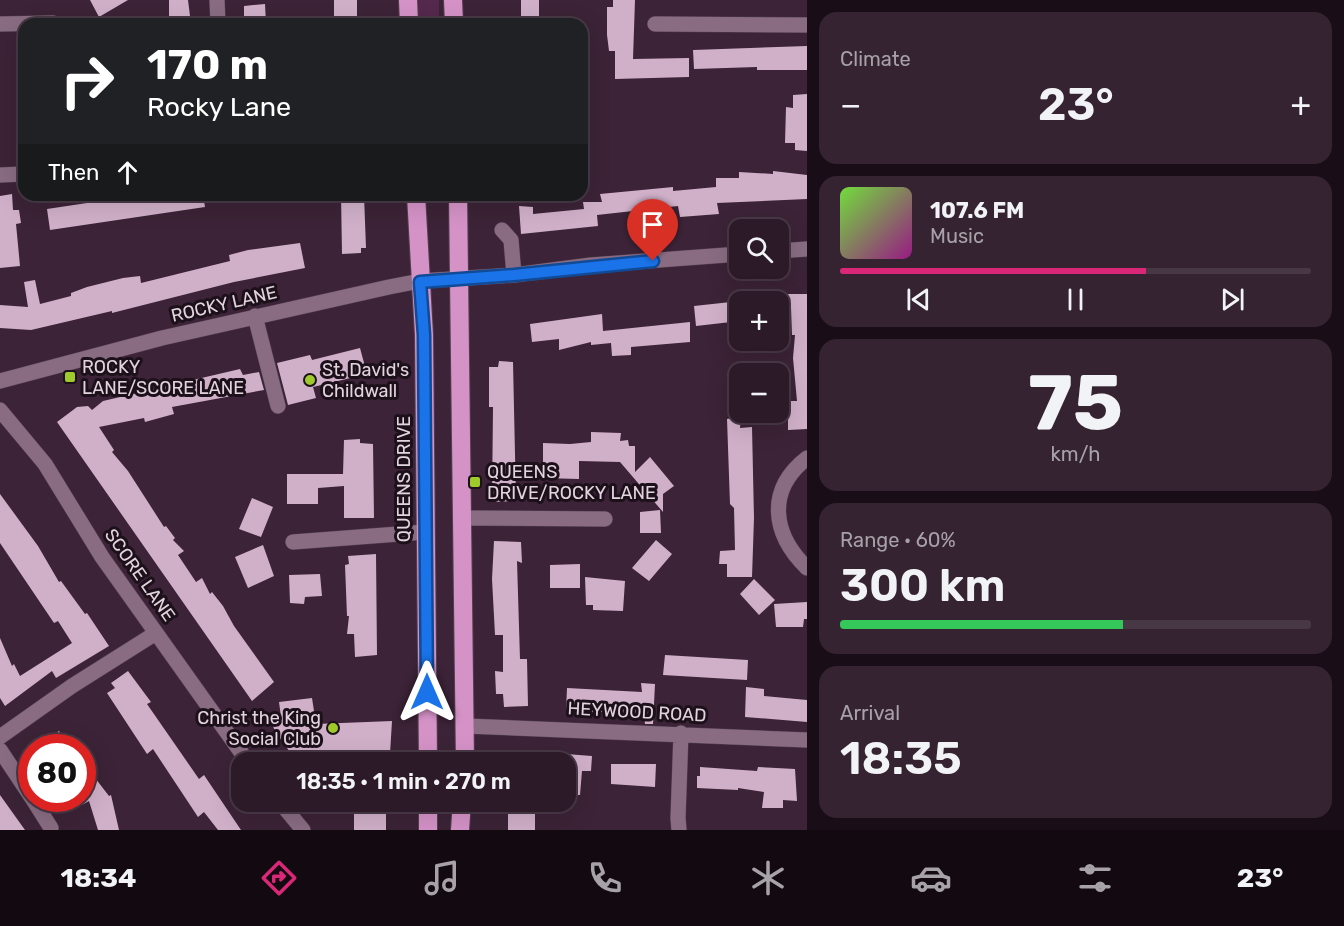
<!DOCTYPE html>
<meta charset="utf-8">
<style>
:root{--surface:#2d1a29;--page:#352331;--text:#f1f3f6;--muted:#a7a1a8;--line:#483846;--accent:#db2777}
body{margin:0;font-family:Rubik,sans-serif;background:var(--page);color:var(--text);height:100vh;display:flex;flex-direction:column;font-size:22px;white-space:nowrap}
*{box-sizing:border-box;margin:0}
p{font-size:20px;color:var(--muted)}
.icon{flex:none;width:33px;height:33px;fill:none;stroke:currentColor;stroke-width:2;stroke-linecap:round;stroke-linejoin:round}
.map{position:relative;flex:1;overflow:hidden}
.details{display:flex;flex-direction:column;gap:12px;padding:12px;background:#190e17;width:537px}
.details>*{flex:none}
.banner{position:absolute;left:18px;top:18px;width:570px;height:183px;border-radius:18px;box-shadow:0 6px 24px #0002,0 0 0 2px var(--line);background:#202124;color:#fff;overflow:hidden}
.fabs{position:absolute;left:729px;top:219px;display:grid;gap:12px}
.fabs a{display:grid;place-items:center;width:60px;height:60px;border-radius:12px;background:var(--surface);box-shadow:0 6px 24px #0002,0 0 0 2px var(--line);font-size:30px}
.speed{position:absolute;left:18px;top:734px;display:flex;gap:12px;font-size:30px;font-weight:700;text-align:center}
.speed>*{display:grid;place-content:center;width:78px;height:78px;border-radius:50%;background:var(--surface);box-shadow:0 6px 24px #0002,0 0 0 2px var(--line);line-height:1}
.speed .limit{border:9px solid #d22;background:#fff;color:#111}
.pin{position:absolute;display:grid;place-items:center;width:51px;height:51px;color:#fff;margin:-62px -26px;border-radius:50% 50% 50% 0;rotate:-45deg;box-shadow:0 0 6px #0007}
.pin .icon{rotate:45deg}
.me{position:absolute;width:66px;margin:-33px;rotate:0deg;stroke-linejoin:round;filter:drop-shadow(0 0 4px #0008)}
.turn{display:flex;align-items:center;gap:21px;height:126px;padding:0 30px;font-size:27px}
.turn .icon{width:78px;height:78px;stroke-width:2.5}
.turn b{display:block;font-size:42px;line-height:51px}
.then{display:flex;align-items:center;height:57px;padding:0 30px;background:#0003;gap:12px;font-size:22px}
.big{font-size:45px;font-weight:600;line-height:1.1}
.details .widget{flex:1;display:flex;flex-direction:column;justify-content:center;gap:9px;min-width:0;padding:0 21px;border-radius:18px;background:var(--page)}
.details .dial{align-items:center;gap:0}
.dial b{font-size:78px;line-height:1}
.song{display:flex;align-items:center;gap:18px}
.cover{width:72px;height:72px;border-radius:9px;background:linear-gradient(135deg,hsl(100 70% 55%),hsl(310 70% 35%))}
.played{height:6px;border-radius:3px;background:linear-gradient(90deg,var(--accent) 65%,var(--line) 65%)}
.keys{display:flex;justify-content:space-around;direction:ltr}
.heat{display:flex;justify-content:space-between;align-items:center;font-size:33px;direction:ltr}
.charge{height:9px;border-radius:4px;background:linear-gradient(90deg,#34c759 60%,var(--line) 0)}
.trip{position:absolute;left:231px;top:752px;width:345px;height:60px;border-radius:18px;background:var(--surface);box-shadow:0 6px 24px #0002,0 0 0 2px var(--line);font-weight:600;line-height:60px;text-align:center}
.dock{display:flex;height:96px;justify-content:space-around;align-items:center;background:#120a10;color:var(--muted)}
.dock .icon{width:42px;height:42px}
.dock .active{color:var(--accent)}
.dock b{font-size:27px;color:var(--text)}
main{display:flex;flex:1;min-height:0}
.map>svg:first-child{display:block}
</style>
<main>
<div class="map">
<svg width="807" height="830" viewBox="0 0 807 830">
<rect width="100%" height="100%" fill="#3c2337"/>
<path fill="#55284d" d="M415,0H439V24H416Z"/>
<path fill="#d0b0c9" d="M90,0H128L99,17Z
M169,0H188L191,24H169Z
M334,0H357V19H347V24H334Z
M521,0H539V24H521Z
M613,0H635L633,59L689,58V77L615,79V51H609L607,35V7H613Z
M265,4L266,24H244V6Z
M807,46V70H757V67L694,69L693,50Z
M807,94V151L795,150V143H785L786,107L793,108V95Z
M773,171L807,175V199L717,203L719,214L680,217L678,206L597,215L598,226L521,234L519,206L533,207V214L584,209L583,202H602L600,194L673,187V191L716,187V178H739V172L773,174Z
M12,194L13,210H19L21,223L16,224L20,266L0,268V196Z
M142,195H203L205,207L50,230L47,209L87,203V201Z
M341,195H364L366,248H361V253L342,254Z
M300,243L305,268L234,282L112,313V311L31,330L0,328V305L28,307L24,282L35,280L40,304L71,296V293L87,287L123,278L140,276L141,283L230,261L229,255L248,250Z
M787,294H807V429L788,430V401H797L793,358L795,335H792L791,307L787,308Z
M740,301V321L696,326L694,306Z
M602,314L603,331L690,322V342L631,347V355L612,356L611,343L591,345V342L559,350V339L532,342L530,324Z
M360,348L367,374L313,387L316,398L288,405L277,363L310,355L312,360Z
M499,361L513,362L516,501L492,502L493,407H489V367H498Z
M240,369L243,375L259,372L264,390L172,407L174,414L145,422L144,418L99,427L114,450L112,452L128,471L164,527L166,526L175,538L173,540L184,551L178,555L196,582L202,578L210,594L212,592L223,606L234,626L274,682L252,701L57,422L77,407L88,406L92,410L103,401Z
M741,416L740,428L752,427L754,518L752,577H727V564H719L720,551L735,550L734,508L730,504L727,419Z
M591,432L621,433L620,441L628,440L629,446H635V472L650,457L674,486L663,494V512L620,462L579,461V479L543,478V443L570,444L591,442Z
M360,439V443L373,444L374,518H344V486L318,488V504H287V474H343L344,440Z
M0,494L38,546L59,582L61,581L85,614L87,613L109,646L56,678L52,671L5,706L0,698V638L12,666L14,664L20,676L72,643L58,621L54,623L0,543Z
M252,498L273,507L261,537L239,529Z
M660,510L661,533H640V512Z
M656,540L672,554L649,581L632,568Z
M494,541L521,542L522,563L517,561L520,659H527L528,706L504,707L503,694H496L495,671L503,672V635H495L492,579Z
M263,545L274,576L248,588L235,557Z
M376,554L377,655L355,657L354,634H347L349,616H347L345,565L349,564L348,556Z
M580,564V588H550V565Z
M320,574L322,596L305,597L304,604L290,603L289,575Z
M585,577L625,581L623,611L593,610V605H586Z
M754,579L775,600L759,615L740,594Z
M807,602V619H804L803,627H776L774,604Z
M665,655L748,660L747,680L663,675Z
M128,671L151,702L147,704L199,779L204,775L241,830H218L204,812L198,817L153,749L147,754L107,693L115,688L111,683Z
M641,683L655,684L653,724H645L644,713L566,711L567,688L642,692Z
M746,687L764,689V696L807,700V722L745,717Z
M312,698L316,724L392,721L390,754L344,755V762H297L275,731L270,719L281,717L279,702Z
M59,731L61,734L63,733L73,747H34Z
M566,754L592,756L591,771H582L580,795H566Z
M82,761L109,796L111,795L119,830H98L89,801L82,805Z
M611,764H656L655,787L611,784Z
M700,767L757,771L758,767L795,769L797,801L783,800V808H762L764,792L738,788V790L697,788V776H700Z
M0,795L25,830H0Z
M354,801H386V830H354Z
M508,801H535V830H508Z"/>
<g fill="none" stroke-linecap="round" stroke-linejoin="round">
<g stroke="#544050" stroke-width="16">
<path id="minor" d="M217,0L218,24
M0,24L53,23
M655,24L807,25
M0,175L24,174
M502,230L511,240L514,275
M778,251L807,249
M255,316L278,406
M0,381L162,338L389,287L420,281L514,275L591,265L740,254
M0,410L45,464L102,557L248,762
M807,458C766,490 772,534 807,568
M464,518L605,519
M293,542L425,532
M466,726L807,740
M0,737L72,686L156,633
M0,750L32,798
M32,798L51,828
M279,801L303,830
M679,830L678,818L681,733"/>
</g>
<g stroke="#544050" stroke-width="20">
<path id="highway" d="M408,0L409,24
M453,0L454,24
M416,195L424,335L428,762
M458,195L465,762
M428,830V801
M460,830L462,801"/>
</g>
<use href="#minor" stroke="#896c82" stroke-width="15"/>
<use href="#highway" stroke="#d592c7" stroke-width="18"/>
</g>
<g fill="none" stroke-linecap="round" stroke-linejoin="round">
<g stroke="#114b97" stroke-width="15">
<path id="route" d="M427,692L424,335L420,282L514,275L653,261"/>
</g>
<use href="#route" stroke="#1a73e8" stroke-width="10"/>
</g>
<g fill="#9fca2c" stroke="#1c111a" stroke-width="2">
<rect x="64" y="371" width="12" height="12" rx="3"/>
<circle cx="310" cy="380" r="6"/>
<rect x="469" y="476" width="12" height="12" rx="3"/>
<circle cx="333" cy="728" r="6"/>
</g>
<g text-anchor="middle" stroke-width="6" stroke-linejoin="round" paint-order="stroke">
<g font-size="18" fill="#e3d3df" stroke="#1c111a">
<text transform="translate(224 304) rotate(-13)" y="6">ROCKY LANE</text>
<text transform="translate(404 479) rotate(-90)" y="6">QUEENS DRIVE</text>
<text transform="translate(140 575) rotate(55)" y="6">SCORE LANE</text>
<text transform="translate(637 712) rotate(3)" y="6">HEYWOOD ROAD</text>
</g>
<g font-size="18" fill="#e3d3df" stroke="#1c111a" text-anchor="start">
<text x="82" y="373">ROCKY<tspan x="82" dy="21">LANE/SCORE LANE</tspan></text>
<text x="322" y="376">St. David's<tspan x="322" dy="21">Childwall</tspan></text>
<text x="487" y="478">QUEENS<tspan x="487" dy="21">DRIVE/ROCKY LANE</tspan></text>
<text x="321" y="724" text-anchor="end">Christ the King<tspan x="321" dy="21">Social Club</tspan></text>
</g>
</g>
</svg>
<div class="fabs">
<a><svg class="icon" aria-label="search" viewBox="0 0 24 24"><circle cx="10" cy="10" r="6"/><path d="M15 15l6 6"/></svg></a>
<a>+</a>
<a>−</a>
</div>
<div class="speed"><div class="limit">80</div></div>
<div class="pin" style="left:653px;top:261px;background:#d93025"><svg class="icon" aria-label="arrive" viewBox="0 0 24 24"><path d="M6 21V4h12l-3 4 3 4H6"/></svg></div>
<svg class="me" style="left:427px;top:692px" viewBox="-20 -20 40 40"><path d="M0-17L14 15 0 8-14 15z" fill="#1a73e8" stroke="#fff" stroke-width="4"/></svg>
<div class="trip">18:35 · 1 min · 270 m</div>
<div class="banner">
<div class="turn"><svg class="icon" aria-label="right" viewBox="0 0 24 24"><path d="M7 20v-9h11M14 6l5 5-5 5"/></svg><div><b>170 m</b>Rocky Lane</div></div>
<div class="then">Then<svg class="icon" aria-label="ahead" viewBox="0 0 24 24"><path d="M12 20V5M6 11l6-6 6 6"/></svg></div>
</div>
</div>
<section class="details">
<div class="widget"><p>Climate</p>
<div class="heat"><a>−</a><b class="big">23°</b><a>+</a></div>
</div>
<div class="widget">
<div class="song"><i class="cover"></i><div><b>107.6 FM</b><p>Music</p></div></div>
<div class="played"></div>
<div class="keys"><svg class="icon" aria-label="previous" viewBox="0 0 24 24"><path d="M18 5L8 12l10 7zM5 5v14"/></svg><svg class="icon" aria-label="pause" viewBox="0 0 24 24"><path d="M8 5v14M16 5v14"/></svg><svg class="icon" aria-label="next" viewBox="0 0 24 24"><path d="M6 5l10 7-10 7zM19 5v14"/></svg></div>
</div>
<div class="widget dial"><b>75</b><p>km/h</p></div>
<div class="widget"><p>Range · 60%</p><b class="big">300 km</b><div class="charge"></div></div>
<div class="widget"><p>Arrival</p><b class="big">18:35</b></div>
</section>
</main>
<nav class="dock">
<b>18:34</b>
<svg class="icon active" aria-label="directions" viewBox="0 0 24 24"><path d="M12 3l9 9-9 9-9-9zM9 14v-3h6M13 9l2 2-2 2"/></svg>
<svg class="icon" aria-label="music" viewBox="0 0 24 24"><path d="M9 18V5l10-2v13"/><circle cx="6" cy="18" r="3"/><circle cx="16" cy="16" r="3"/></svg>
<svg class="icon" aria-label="phone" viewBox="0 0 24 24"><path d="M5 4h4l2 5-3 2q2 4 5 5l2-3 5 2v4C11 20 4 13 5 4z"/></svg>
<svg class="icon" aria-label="climate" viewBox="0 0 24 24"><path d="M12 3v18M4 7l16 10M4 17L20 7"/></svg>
<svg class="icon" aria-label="car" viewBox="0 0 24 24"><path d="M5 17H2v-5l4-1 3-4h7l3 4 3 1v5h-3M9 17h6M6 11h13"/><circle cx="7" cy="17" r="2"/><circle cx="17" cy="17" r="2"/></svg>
<svg class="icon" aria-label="filters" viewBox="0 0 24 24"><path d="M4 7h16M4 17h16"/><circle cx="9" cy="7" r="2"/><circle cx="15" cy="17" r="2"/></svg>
<b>23°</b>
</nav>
